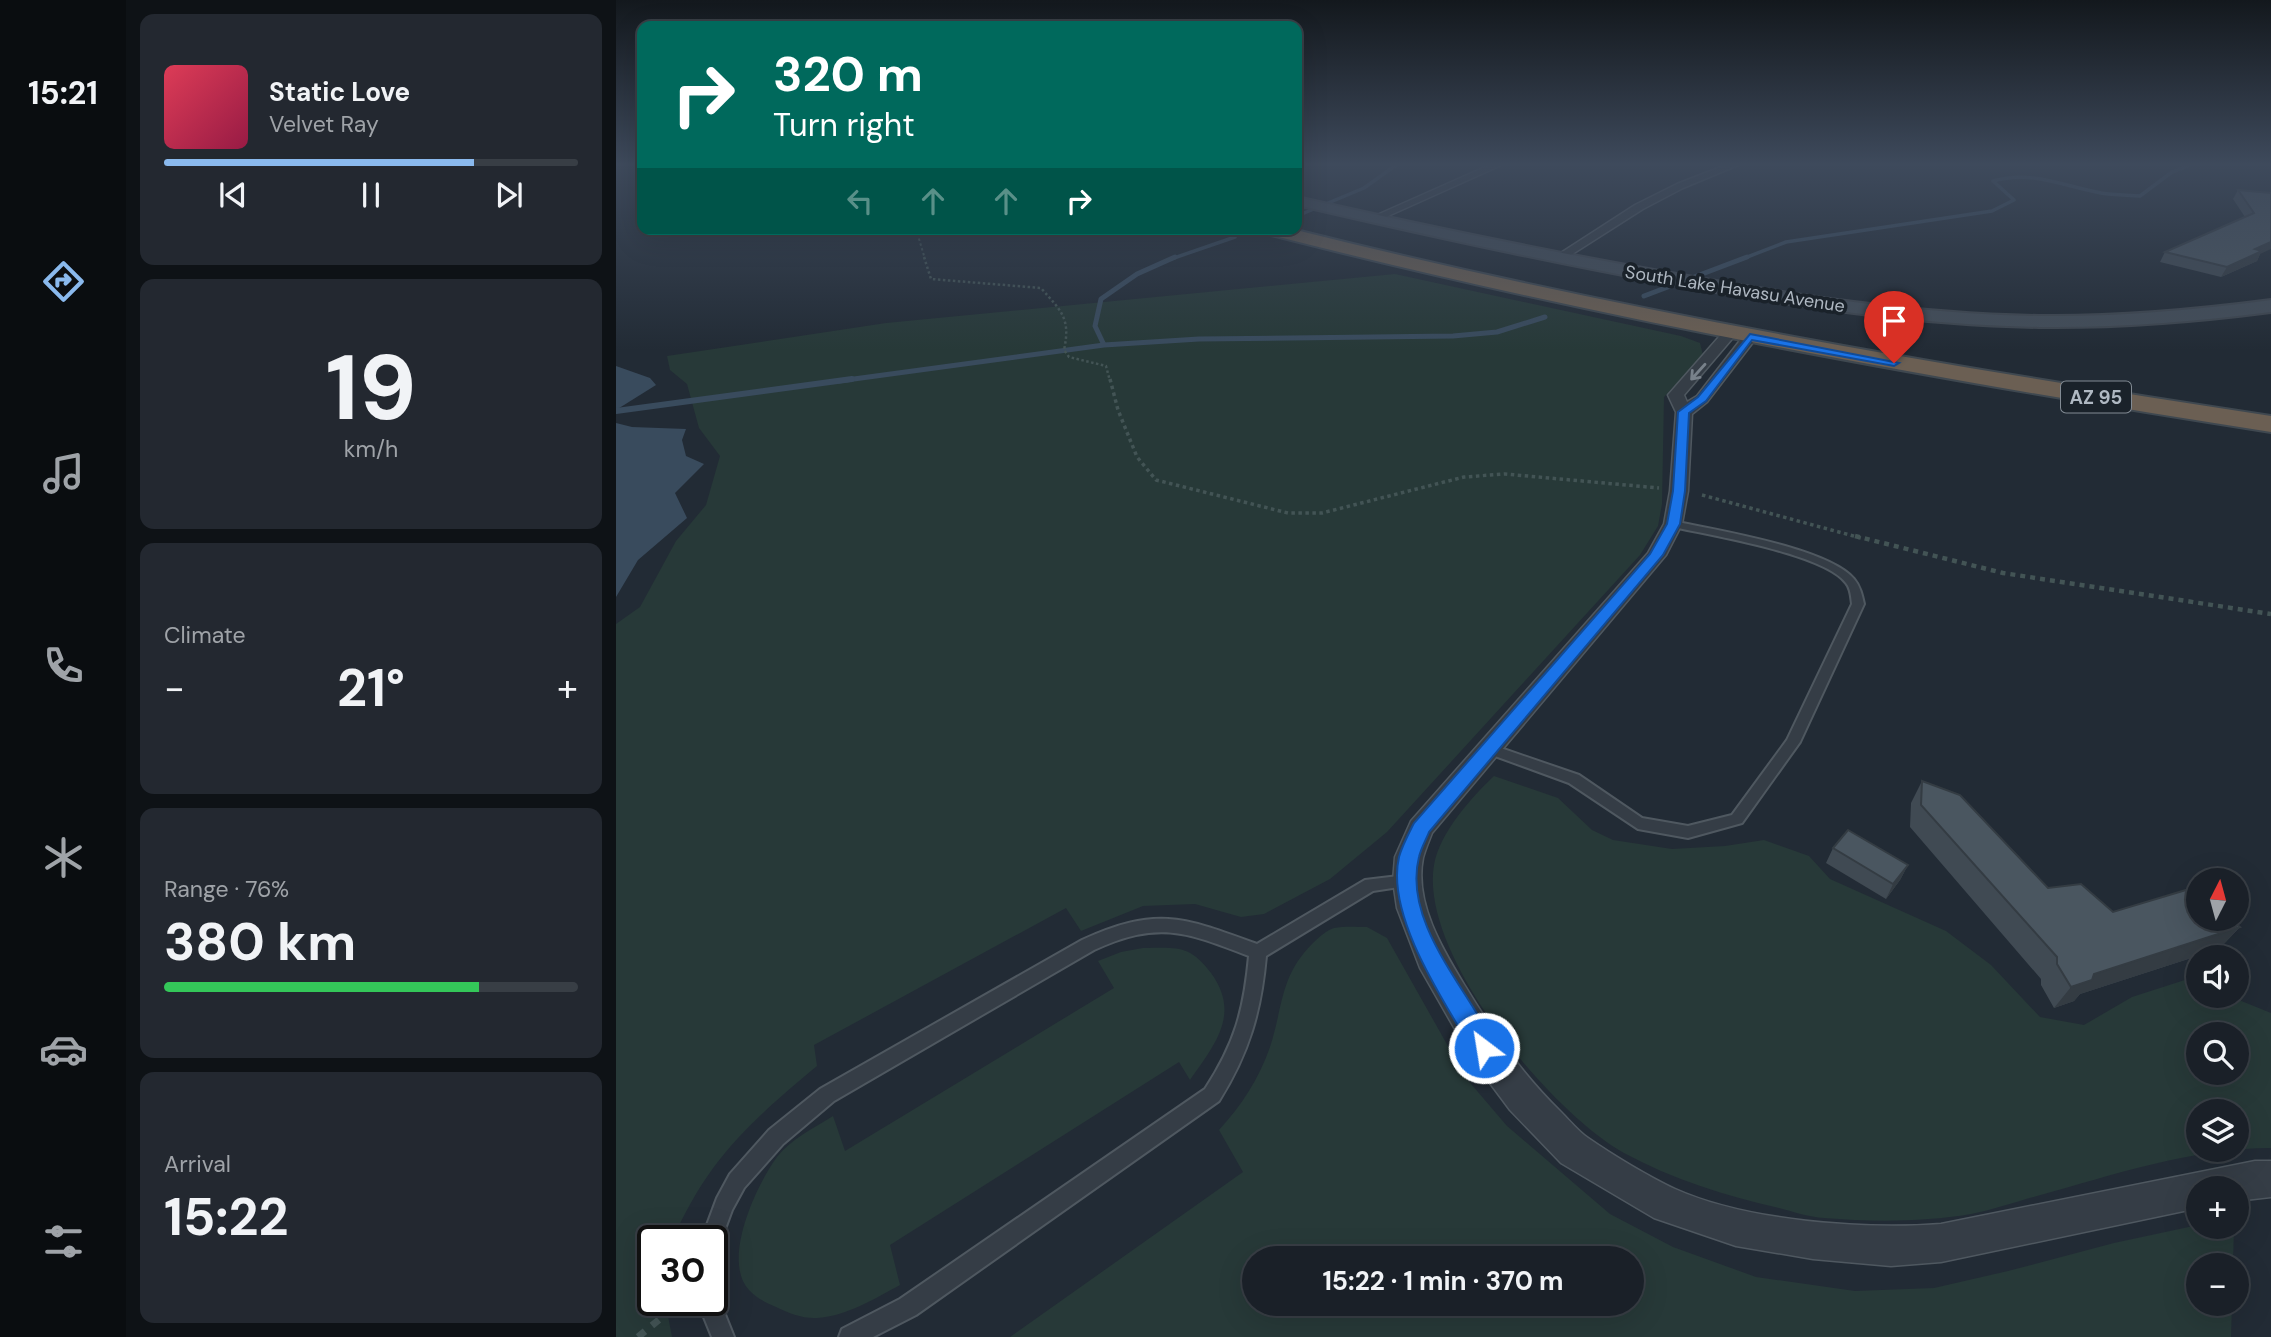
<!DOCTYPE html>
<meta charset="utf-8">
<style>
:root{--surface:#1a2028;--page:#232830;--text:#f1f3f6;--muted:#9fa3a8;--line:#383e45;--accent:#8ab9ed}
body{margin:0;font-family:"DM Sans",sans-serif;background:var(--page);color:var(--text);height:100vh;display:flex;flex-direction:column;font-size:26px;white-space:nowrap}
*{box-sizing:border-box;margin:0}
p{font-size:23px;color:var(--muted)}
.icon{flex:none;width:38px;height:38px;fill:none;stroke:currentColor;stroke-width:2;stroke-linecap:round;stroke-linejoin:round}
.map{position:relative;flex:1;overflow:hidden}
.details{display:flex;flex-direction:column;gap:14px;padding:14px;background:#0e1216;width:490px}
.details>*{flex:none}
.top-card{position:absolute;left:21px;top:21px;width:665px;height:214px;border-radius:14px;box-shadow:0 7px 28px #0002,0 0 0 2px var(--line);background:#00695c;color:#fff;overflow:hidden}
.needle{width:46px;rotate:6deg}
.controls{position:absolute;left:1570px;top:868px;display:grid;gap:14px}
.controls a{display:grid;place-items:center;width:63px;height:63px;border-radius:50%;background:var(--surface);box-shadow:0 7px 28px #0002,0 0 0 2px var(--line);font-size:35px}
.speed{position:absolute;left:21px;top:1225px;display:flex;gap:14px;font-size:35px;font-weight:700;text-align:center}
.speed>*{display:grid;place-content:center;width:91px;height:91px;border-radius:50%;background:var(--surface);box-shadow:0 7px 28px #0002,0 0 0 2px var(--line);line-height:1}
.speed .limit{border:4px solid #111;border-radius:10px;background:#fff;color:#111}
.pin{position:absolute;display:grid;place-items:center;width:60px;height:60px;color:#fff;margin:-72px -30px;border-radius:50% 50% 50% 0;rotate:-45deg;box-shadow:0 0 7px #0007}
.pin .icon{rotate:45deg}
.me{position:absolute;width:77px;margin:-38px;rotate:329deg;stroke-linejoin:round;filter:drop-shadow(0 0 5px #0008)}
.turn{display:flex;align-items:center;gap:24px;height:147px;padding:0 21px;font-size:32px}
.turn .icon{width:91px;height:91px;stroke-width:2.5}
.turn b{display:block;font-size:49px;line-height:60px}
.lanes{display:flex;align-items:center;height:66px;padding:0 21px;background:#0003;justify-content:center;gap:35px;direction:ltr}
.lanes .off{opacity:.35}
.big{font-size:52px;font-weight:700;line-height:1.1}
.details .widget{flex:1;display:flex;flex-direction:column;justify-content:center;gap:10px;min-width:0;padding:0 24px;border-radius:14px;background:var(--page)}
.details .dial{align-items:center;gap:0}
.dial b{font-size:91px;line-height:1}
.song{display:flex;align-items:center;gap:21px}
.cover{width:84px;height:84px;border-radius:10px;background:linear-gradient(135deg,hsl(350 70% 55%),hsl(340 70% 35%))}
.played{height:7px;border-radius:4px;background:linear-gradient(90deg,var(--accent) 75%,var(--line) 75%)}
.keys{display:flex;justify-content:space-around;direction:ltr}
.heat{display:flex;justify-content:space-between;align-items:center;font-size:38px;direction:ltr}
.charge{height:10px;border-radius:5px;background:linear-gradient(90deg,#34c759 76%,var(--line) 0)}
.trip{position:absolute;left:626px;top:1246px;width:402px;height:70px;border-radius:35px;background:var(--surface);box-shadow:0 7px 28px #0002,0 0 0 2px var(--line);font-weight:700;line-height:70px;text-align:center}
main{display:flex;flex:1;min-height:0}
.tabs{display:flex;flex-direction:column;width:126px;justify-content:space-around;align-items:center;background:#0a0d10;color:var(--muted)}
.tabs .icon{width:49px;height:49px}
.tabs .on{color:var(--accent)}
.tabs b{font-size:32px;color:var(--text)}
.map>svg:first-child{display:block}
</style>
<main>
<nav class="tabs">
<b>15:21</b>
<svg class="icon on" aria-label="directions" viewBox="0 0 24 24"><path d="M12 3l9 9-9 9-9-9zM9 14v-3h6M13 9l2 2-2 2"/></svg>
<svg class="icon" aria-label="music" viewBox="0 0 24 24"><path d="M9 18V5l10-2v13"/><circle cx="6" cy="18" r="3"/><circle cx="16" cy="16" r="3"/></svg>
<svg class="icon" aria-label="phone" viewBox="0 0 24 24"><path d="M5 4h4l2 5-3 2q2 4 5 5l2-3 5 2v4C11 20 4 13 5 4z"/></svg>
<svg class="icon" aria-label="climate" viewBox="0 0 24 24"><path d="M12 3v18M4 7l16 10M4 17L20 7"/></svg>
<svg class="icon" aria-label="car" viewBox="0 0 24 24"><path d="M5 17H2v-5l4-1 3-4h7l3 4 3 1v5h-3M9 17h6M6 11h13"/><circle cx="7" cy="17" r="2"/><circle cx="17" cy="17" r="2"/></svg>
<svg class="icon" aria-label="filters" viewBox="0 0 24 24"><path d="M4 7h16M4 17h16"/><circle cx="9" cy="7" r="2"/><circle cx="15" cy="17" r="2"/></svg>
</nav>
<section class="details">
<div class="widget">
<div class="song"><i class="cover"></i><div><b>Static Love</b><p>Velvet Ray</p></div></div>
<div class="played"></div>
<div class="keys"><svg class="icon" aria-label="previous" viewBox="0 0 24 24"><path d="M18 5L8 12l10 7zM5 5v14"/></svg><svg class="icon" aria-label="pause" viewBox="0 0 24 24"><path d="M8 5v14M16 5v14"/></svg><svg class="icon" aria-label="next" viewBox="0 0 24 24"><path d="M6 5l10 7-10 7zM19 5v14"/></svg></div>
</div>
<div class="widget dial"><b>19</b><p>km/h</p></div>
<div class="widget"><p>Climate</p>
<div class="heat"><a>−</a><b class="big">21°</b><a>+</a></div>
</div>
<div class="widget"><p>Range · 76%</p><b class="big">380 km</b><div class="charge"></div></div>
<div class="widget"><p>Arrival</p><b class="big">15:22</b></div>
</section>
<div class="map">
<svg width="1655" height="1337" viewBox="0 0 1655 1337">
<rect width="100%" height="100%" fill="#222b35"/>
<path fill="#273938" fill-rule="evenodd" d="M779,274L1065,336L1084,343L1087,355L1048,397L1046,504L1042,526L1024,555L771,832L714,879L648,914L625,917L579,904L527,906L465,931L450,908L198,1045L201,1066C134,1122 92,1159 56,1241H37V1300H49L56,1337H0V624L24,607L60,541L90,505L104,456L83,428L71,384L54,370L51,356L270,323Z
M878,776L942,798L976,830L997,840L1056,849L1109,846L1148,840L1193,856L1214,879L1330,931L1375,965L1424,1017L1468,1025L1516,997L1572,979L1582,983V996H1613L1655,1013V1148C1576,1148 1497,1175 1421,1196C1399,1202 1377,1210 1355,1214C1307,1222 1257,1222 1208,1218C1193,1217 1178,1212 1163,1208C1110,1196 1056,1179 1008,1153C934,1112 803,954 818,865C824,832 855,798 878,776ZM1582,1034H1620V1073H1582ZM1582,1111H1620V1150H1582Z
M751,927L771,938L850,1078L891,1126L994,1214L1057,1247L1140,1277L1239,1291L1318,1288L1392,1271L1498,1243L1582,1225L1618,1227L1617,1265H1582V1304H1616L1615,1337H394L627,1172L603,1130C625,1106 643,1079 654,1047C667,1007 664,976 696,944C702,938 711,930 718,928C728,926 741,927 751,927ZM639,1258H1017V1304H639Z
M527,948C561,948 573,944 595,973C625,1014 599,1044 574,1080L563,1062L274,1245L284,1285C258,1299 231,1316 201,1318C188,1319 172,1313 160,1307C151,1303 140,1298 133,1290C105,1260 141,1184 161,1157C175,1139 198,1128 217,1116L229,1151L498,988L482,961L505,952Z"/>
<path fill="#394b5d" d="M0,366L34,378L40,385L0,410Z
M0,423L16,427L70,429L66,440L70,456L88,464L59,493L71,518L22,560L0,597Z"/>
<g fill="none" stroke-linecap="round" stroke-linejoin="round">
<path stroke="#394b5d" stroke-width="3.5" d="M681,216L748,188L783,163
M555,259L619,237
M1126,259L1170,242L1376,211L1398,200L1377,181C1416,170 1447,186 1485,193C1498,195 1511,195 1524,196L1556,172L1579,163"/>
<path stroke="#394b5d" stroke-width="5" d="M1028,296L1131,257
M488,345L479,326L485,299L521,274L559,257
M223,381L488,345L583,339L837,336L881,332L929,317"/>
<path stroke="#394b5d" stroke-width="6" d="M0,411L236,379"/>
<g stroke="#4f5860" stroke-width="4">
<path id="lane" d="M1057,521C1099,530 1212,548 1238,579C1244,586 1246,595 1248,604L1184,742L1126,823L1072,838L1022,829L953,783L868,752L866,749L868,746L873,744L963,775L1026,818L1072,826L1116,815L1171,740L1236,604C1235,597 1235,589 1230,583C1208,553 1091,535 1053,526L1052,524Z
M791,875L796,877L799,881L796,885L757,891L650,956C645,1012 633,1053 603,1101L300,1315L257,1337H223L226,1329L284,1299L589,1089C619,1043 628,1010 633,956C570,932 543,920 478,950L218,1101L167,1144L128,1188L116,1210L102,1248L96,1251V1241H85L101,1198L114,1174L153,1130L204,1089L466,940C541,906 567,917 641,944L749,880Z
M96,1291L100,1292L118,1337H96L81,1300H96Z"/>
</g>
<g stroke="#4f5860" stroke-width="3">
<path id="street" d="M878,163H890L761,221L752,219Z
M1115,163H1127L1067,188L1027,209L947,260L937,258L1019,205L1061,184Z
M1114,329L1121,333L1068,395L1071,402L1081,396L1129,334H1139L1141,337L1091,402L1076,414L1072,491L1066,524L1050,555L816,833C813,841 809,850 807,858C798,903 827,950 849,986C877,1032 906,1074 945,1112C954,1121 962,1131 972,1138C995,1154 1033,1177 1059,1189C1130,1221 1248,1230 1325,1224L1639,1161H1655V1197L1620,1201V1188H1582V1208L1325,1262L1275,1266L1197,1259L1120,1246L1038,1218L945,1163L894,1110L856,1059L804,968L781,908L777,881L779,857L795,821L1032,553L1048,524L1054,491L1060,412L1052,395L1109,330Z"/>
</g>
<g stroke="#3e464f" stroke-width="4">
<path id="secondary" d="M681,197C805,225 929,251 1055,273C1176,295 1299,314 1423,316C1501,317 1578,310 1655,300V312C1578,322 1501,328 1423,327C1299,325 1176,306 1054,284C929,261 805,234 681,205Z"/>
</g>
<g stroke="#3f4850" stroke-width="4">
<path id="highway" d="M644,229H676C999,310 1326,366 1655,416V432C1316,379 979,318 647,233Z"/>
</g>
<path stroke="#435455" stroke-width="2" stroke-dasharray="2.5 2.5" stroke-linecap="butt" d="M300,229L309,259"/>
<path stroke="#435455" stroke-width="2.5" stroke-dasharray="2.5 2.5" stroke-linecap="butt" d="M308,257L315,279L425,288C445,311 455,318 448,350L453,357L490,366L494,381"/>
<path stroke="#435455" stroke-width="3.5" stroke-dasharray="3.5 3.5" stroke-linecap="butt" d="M494,379L502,410L521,457L540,480L672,513H706L848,477L889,474L1043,488
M1086,495L1245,538"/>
<path stroke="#435455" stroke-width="4.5" stroke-dasharray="5 5" stroke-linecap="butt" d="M1239,536L1387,573L1655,614"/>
<path stroke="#435455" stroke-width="7" stroke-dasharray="9 9" stroke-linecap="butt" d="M22,1337L67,1300"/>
<use href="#lane" fill="#353d46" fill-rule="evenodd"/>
<use href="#street" fill="#353d46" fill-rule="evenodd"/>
<use href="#secondary" fill="#434d58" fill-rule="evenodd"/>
<use href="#highway" fill="#6b5f53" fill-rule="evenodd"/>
</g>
<path fill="#404a53" d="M1622,190L1655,193L1644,254L1641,261L1605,277L1544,262L1549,252L1629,217L1617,199Z
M1306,781L1432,888L1497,912L1624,927L1603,949L1464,994L1458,1001L1438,1008L1425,985V979L1294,827L1295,803Z
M1217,848L1292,865L1284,880L1270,899L1210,863Z"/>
<path fill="#343c43" d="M1655,242V249L1644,254L1641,261L1605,277L1611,267L1639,249Z
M1292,865L1284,880L1270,899L1277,884Z
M1624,927L1603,949L1464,994L1458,1001L1438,1008L1455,987L1478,974Z"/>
<path fill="#4a5660" stroke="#343c43" stroke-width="2" d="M1622,190L1655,193V242L1639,249L1646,251L1611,267L1549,252L1638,213Z
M1306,781L1344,795L1432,888L1465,884L1497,912L1580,887L1582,889V919H1614L1624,927L1478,974L1476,980L1455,987L1441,964V957L1305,805Z
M1232,830L1292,865L1277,884L1217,848Z"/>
<defs><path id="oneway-shaft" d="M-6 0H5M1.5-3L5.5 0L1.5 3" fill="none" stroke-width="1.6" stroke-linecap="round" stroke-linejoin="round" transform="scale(1.75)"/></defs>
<use stroke="#78818a" href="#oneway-shaft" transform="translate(1082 372) rotate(132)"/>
<linearGradient id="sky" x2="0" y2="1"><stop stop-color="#13181d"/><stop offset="0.47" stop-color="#3e4a5c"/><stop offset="1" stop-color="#3e4a5c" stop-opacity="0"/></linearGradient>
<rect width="1655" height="350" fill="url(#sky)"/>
<path fill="#1a73e8" stroke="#114b97" stroke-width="2" d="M1134,334L1283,363L1278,366L1136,340L1090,401L1073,413L1069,491L1064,524L1047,555L813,832C810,840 805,848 803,857C786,924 855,992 880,1048L876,1056L868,1059L860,1056C831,1006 769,917 783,857C786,846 793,833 798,823L1034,554L1051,524L1057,491L1062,412L1082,397Z"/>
<g text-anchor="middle" stroke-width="7" stroke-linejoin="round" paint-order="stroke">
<g font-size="18" fill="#afb8c2" stroke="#1a222a">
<text transform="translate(1119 289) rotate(9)" y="6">South Lake Havasu Avenue</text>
</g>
<rect fill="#1a222a" stroke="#828b94" stroke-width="2" x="1445" y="381.5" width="70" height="31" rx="5"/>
<g font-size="19" font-weight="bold" fill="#afb8c2">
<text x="1480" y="404">AZ 95</text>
</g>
</g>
</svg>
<div class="controls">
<a><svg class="needle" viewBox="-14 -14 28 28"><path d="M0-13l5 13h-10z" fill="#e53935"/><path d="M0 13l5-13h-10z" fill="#9fa3a8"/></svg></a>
<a><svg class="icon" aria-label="sound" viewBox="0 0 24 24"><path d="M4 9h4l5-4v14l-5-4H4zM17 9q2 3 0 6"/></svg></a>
<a><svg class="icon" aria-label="search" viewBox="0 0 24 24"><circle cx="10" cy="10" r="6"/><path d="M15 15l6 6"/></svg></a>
<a><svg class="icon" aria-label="layers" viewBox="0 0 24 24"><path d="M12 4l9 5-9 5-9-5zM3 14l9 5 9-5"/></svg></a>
<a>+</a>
<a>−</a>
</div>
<div class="speed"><div class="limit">30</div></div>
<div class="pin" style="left:1278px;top:363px;background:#d93025"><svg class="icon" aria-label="arrive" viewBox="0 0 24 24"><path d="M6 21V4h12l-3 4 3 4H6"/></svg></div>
<svg class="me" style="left:868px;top:1048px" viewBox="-20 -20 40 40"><circle r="17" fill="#1a73e8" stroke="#fff" stroke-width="3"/><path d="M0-11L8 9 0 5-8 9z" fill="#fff"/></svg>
<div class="trip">15:22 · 1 min · 370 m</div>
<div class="top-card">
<div class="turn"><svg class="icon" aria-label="right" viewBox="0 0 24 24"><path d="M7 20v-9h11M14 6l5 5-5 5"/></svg><div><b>320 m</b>Turn right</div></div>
<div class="lanes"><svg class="icon off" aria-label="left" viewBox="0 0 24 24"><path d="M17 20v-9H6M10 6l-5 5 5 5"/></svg><svg class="icon off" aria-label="ahead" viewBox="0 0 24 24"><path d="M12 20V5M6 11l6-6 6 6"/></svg><svg class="icon off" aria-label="ahead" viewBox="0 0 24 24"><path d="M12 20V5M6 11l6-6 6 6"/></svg><svg class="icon" aria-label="right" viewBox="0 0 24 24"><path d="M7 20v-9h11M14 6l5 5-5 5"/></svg></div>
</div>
</div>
</main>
